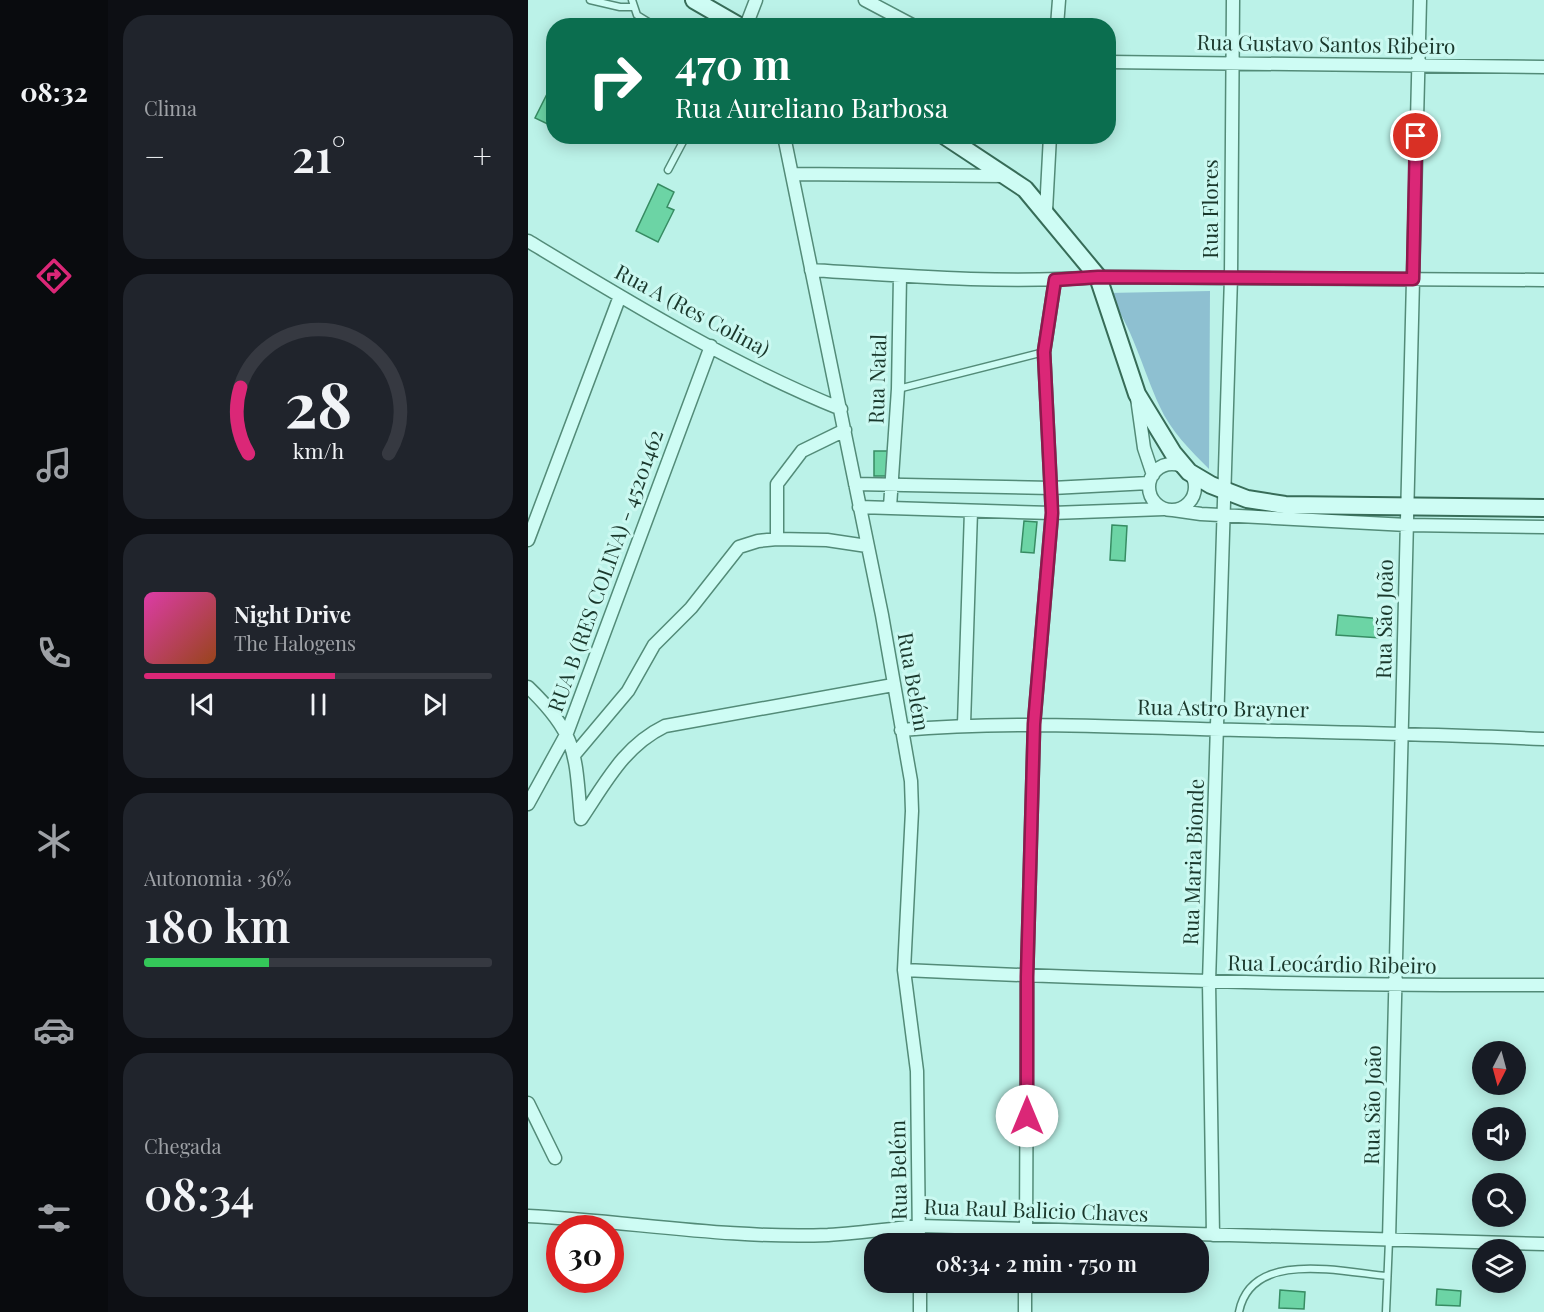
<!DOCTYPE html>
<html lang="pt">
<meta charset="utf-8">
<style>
:root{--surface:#171b24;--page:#20242c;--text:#f1f3f6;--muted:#9ea1a6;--line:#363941;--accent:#db2777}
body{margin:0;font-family:"Playfair Display",serif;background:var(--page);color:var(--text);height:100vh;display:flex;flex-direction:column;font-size:22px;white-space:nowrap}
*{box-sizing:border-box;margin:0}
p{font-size:20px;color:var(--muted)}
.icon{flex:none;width:33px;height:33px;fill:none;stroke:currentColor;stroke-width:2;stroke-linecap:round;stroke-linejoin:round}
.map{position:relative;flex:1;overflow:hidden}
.side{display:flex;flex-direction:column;gap:15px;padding:15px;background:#0d0f14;width:420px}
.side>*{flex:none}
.top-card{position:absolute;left:18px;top:18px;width:570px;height:126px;border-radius:24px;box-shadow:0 3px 15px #0003;background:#0b6e4f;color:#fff;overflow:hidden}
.needle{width:39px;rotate:186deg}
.buttons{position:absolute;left:944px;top:1041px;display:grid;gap:12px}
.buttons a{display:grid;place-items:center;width:54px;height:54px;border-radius:50%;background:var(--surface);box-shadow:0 3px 15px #0003;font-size:30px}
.speed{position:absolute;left:18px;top:1215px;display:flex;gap:12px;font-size:30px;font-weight:700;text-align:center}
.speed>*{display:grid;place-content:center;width:78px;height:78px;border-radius:50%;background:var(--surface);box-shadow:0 3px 15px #0003;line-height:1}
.speed .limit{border:9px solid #d22;background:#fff;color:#111}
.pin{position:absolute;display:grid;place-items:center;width:51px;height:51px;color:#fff;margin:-26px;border:3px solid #fff;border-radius:50%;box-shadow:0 2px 6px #0007}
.me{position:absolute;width:66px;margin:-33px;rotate:0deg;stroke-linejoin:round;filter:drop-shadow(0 0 4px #0008)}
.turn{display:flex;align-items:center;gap:21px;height:126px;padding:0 30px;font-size:27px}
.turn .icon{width:78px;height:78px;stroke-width:2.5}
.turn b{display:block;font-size:42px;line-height:51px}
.big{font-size:45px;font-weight:600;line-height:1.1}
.side .card{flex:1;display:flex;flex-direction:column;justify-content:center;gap:9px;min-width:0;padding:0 21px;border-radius:24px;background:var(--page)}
.side .dial{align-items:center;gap:0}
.dial svg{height:156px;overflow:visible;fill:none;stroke:var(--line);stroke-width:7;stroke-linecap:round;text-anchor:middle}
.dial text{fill:var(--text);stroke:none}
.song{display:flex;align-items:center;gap:18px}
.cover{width:72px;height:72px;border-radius:9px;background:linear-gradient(135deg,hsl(320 70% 55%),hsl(20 70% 35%))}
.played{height:6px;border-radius:3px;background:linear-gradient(90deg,var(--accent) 55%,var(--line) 55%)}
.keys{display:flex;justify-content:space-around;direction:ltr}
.heat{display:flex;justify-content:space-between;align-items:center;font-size:33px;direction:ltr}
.charge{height:9px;border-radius:4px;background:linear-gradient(90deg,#34c759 36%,var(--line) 0)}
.trip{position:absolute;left:336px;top:1233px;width:345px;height:60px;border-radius:24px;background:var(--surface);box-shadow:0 3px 15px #0003;font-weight:600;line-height:60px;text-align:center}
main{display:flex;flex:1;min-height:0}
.tab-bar{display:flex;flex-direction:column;width:108px;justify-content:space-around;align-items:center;background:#090b0e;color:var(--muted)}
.tab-bar .icon{width:42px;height:42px}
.tab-bar .selected{color:var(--accent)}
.tab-bar b{font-size:27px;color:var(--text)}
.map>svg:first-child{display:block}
</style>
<main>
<nav class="tab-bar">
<b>08:32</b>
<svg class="icon selected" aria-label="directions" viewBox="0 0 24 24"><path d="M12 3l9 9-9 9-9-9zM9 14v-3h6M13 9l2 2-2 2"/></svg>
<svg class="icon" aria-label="music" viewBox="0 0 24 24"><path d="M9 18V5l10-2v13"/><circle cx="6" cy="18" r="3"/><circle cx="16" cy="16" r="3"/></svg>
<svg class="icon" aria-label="phone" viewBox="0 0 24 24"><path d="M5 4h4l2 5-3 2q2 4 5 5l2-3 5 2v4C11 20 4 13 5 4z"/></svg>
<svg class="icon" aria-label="climate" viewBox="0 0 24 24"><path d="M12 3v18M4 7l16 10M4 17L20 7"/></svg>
<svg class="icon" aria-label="car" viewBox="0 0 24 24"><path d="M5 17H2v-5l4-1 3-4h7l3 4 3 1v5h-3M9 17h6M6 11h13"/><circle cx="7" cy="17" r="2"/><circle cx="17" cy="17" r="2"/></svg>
<svg class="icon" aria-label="filters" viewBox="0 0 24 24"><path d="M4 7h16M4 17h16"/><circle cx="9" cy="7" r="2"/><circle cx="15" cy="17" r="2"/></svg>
</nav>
<section class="side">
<div class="card"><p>Clima</p>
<div class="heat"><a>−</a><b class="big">21°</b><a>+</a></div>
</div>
<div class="card dial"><svg viewBox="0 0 100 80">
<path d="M14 69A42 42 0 1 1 86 69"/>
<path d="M14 69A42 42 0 0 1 10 35" stroke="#db2777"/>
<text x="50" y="56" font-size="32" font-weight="700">28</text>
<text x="50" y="72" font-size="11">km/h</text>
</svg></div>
<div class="card">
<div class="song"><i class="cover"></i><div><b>Night Drive</b><p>The Halogens</p></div></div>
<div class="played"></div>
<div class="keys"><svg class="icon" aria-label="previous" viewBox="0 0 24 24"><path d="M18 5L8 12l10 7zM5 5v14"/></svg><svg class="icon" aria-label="pause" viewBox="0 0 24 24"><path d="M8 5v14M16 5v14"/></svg><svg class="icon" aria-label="next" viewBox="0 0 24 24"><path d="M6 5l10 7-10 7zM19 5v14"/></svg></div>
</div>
<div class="card"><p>Autonomia · 36%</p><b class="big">180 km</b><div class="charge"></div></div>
<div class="card"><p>Chegada</p><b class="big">08:34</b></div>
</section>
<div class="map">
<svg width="1016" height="1312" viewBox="0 0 1016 1312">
<rect width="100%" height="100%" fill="#bbf2e8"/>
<path fill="#8ec0d1" d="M682,291L681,469C663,451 642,430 632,407C614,368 605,327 579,293Z"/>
<path fill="#6cd4a5" stroke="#378c63" stroke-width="1.5" d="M26,80V127L7,118Z
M130,184L146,192L139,207L146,210L130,242L108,231Z
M346,451H360V476H346Z
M496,521L509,522L506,553L493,552Z
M584,525L599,526L597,561L582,560Z
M810,615L854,619L853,638L808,635Z
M909,1289L933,1291L932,1306L908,1305Z
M752,1290L777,1292L776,1309L751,1308Z"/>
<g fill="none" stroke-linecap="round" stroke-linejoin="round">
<g stroke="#538b78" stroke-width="9">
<path id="service" d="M62,0L92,7H105
M104,0L109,15L127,26
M140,170L158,136
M370,389L516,352
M711,1312C723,1249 814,1272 859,1276
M858,1312L861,1240"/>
</g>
<g stroke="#538b78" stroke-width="15">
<path id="minor" d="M337,0L386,26
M218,26L228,0
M529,26L531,0
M580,62L1016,67
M256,136L354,615L383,781L384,811L376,970L389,1071L391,1244
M264,174L478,176
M518,211L522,136
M0,241C101,302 204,365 313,409
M283,270C378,276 475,284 570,277L1016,280
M609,398L616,448L625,475
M621 487a23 23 0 1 1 46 0a23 23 0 1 1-46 0Z
M327,484L524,488L621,483
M331,507L524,513L636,509
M362,507L370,389L372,276
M645,510L673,514L879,525L1016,527
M249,539V484L274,451L317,430
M0,540L92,296
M0,687C50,735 47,753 53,819
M436,724L443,511
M373,730C472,721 572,726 672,729C787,732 901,734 1016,739
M47,754L100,691L126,645L163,608L211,547L230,541L249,539L299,540L339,546
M0,804L39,733L183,346
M53,819C78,782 96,746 137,726L365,685
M376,970C589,980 802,986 1016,985
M0,1103L27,1158
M0,1216C100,1221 200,1239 300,1235C330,1233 361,1229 391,1226L1016,1244
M685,1235L681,982L703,277L705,0
M861,1240L892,0
M498,1244L499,977L506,725L524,513L516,352L527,280
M392,1282V1312
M497,1312V1282"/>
</g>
<g stroke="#376c58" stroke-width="20">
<path id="secondary" d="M166,0L211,26
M417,136L497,189L570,277L609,394L645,453L661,472L683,485L719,499L757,505L1016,508"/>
</g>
<use href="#service" stroke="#cefcf4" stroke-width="6"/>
<use href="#minor" stroke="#cefcf4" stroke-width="12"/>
<use href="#secondary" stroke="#cefcf4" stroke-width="16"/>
</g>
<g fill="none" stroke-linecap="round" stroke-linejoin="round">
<g stroke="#8e194d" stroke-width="15">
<path id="route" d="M499,1116V977L506,724L524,513L516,352L527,280L570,277L885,279L888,136"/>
</g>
<use href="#route" stroke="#db2777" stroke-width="10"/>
</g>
<g text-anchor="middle" stroke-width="6" stroke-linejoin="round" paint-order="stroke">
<g font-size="21" fill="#1a382c" stroke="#cbf9f1">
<text transform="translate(798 45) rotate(1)" y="7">Rua Gustavo Santos Ribeiro</text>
<text transform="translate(683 209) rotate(-90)" y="7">Rua Flores</text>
<text transform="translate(164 311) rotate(28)" y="7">Rua A (Res Colina)</text>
<text transform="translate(350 379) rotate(-88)" y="7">Rua Natal</text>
<text transform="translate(78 571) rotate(-70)" y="7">RUA B (RES COLINA) - 45201462</text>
<text transform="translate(857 619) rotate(-89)" y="7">Rua São João</text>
<text transform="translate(385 682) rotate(80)" y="7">Rua Belém</text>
<text transform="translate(695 709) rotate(1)" y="7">Rua Astro Brayner</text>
<text transform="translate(666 862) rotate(-88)" y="7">Rua Maria Bionde</text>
<text transform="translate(804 965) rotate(1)" y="7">Rua Leocárdio Ribeiro</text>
<text transform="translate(845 1105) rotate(-89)" y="7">Rua São João</text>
<text transform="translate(371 1170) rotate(-91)" y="7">Rua Belém</text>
<text transform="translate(508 1211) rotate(2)" y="7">Rua Raul Balicio Chaves</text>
</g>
</g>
</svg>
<div class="buttons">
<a><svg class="needle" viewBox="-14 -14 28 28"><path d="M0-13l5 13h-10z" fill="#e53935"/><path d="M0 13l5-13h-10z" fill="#9ea1a6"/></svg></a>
<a><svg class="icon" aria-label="sound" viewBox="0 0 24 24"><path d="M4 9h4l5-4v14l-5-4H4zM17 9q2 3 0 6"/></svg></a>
<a><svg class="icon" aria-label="search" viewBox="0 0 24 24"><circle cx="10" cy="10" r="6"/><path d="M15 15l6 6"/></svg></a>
<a><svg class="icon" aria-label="layers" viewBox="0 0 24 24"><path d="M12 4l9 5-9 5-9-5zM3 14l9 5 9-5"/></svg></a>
</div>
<div class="speed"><div class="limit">30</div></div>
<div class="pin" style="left:888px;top:136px;background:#d93025"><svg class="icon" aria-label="arrive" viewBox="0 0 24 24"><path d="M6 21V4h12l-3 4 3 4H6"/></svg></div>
<svg class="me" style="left:499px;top:1116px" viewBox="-20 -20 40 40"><circle r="19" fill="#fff"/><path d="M0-13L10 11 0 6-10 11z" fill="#db2777"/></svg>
<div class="trip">08:34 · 2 min · 750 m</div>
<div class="top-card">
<div class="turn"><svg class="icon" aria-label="right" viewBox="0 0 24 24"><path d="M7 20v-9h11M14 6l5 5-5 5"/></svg><div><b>470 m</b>Rua Aureliano Barbosa</div></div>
</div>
</div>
</main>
